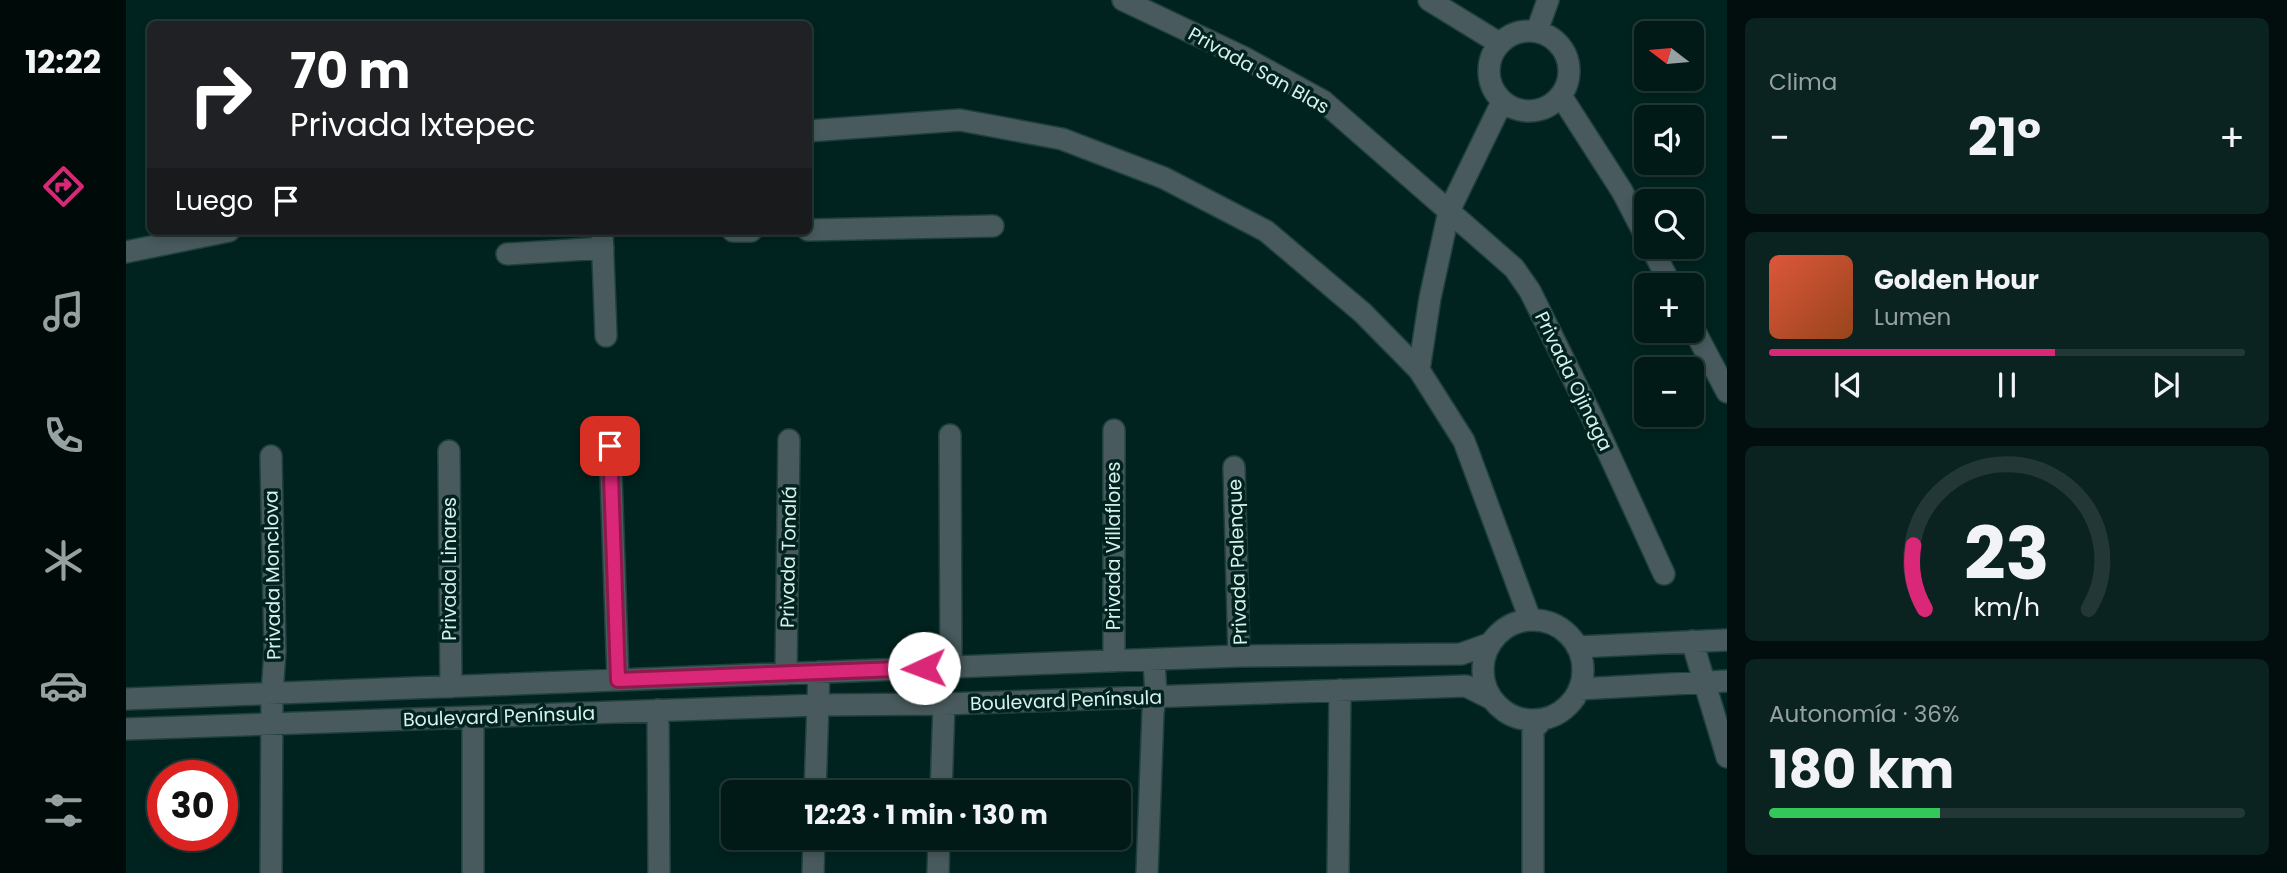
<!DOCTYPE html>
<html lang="es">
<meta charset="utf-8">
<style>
:root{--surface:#011a17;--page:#0b2320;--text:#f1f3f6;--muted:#96a1a1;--line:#233836;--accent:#db2777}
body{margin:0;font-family:Poppins,sans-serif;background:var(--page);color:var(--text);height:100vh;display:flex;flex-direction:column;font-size:26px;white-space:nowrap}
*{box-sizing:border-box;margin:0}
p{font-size:23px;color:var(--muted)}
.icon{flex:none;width:38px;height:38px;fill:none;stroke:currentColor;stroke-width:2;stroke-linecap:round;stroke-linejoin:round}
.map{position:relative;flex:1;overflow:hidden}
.panel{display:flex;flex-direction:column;gap:18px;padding:18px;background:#010e0d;width:560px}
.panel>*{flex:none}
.guide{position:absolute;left:21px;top:21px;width:665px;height:214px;border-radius:10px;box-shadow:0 4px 10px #0003,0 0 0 2px var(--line);background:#202124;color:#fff;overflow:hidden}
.needle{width:46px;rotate:286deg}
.controls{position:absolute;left:1508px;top:21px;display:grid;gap:14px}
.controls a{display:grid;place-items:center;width:70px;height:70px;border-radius:10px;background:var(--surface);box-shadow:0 4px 10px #0003,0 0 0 2px var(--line);font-size:35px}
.speed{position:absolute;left:21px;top:760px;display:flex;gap:14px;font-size:35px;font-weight:700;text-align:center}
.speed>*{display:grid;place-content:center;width:91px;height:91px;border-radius:50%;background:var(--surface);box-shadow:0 4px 10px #0003,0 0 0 2px var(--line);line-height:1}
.speed .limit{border:10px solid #d22;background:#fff;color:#111}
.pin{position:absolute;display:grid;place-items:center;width:60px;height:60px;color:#fff;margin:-30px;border-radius:14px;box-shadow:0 4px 10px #0006}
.me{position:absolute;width:77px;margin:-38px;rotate:268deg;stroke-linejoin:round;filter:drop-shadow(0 0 5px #0008)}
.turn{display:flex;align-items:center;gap:24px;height:147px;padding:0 28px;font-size:32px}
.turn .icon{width:91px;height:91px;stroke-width:2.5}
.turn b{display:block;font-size:49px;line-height:60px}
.then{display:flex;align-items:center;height:66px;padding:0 28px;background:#0003;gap:14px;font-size:26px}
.big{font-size:52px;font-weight:700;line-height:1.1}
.panel .widget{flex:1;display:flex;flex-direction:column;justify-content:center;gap:10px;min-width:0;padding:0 24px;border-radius:10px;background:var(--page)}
.panel .dial{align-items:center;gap:0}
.dial svg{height:182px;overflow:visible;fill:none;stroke:var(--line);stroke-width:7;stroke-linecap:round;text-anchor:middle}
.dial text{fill:var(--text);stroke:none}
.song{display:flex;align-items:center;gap:21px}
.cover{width:84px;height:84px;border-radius:10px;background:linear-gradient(135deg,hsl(10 70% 55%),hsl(20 70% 35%))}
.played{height:7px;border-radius:4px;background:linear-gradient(90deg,var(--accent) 60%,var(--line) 60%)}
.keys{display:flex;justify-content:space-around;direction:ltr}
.heat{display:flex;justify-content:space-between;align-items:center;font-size:38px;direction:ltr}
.charge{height:10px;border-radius:5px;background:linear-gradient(90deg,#34c759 36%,var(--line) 0)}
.trip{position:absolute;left:595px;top:780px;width:410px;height:70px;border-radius:10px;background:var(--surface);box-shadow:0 4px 10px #0003,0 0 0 2px var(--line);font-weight:700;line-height:70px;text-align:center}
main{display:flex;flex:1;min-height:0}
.menu{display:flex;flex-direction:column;width:126px;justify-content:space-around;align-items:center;background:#000a09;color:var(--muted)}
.menu .icon{width:49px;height:49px}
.menu .selected{color:var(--accent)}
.menu b{font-size:32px;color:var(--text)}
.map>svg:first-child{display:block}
</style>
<main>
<nav class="menu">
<b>12:22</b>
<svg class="icon selected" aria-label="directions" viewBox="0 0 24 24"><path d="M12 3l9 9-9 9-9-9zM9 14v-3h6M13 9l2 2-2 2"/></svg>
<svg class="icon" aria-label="music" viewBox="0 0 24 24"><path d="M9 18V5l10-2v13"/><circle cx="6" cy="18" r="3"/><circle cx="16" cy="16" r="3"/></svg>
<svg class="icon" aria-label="phone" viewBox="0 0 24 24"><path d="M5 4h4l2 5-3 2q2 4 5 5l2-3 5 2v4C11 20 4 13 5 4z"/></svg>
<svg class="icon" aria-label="climate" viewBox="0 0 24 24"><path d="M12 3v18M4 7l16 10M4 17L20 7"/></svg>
<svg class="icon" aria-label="car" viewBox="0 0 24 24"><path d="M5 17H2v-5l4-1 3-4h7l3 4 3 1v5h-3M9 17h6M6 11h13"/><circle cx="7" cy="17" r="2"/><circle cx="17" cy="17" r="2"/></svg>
<svg class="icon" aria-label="filters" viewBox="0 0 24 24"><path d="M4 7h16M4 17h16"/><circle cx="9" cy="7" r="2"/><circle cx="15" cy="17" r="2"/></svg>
</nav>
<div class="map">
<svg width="1601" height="873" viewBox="0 0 1601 873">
<rect width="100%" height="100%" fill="#01231f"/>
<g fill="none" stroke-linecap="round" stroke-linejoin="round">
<g stroke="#1f403c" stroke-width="24">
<path id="street" d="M997,0L1117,57L1197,101L1388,268L1404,291L1466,417L1538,574
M1303,0L1373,43
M1363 71a40 40 0 1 1 80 0a40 40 0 1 1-80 0Z
M1411,31L1422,0
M1435,96L1496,191L1521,239
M682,131L834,120L936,139L1038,178L1140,231L1237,313L1293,370L1338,441L1404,619
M682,230L867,226
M476,231L480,336
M607,231H625
M1525,247L1545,285
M0,252L103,231
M381,254L477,248
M1566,326L1601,392
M1293,370L1304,298L1323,211L1376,102
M988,430V661
M824,435L825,668
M484,446L492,680
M323,451L325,687
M145,456L149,651L146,694L145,873
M1108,467L1113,656
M1357 670a50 50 0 1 1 100 0a50 50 0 1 1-100 0Z
M1566,641L1601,757
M1451,647L1601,640
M660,674L663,440
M1453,689L1601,681
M0,699L1113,656L1335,654L1363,644
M532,710L533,873
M0,729L692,705L818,704L1340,686L1366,699
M689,793L693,672
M815,793L818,704
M347,873V717
M687,873L688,838
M812,873L813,838
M1021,873L1027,712L1030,696L1028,660
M1212,873L1214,690
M1407,873V730L1416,720"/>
</g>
<use href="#street" stroke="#485a5d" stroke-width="21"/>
</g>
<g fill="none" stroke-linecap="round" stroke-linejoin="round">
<g stroke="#8e194d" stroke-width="18">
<path id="route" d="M484,446L492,680L798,668"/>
</g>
<use href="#route" stroke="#db2777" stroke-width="12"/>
</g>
<g text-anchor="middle" stroke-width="7" stroke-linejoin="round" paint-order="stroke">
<g font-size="19" fill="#d9f0ec" stroke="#01231f">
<text transform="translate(1133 70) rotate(29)" y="7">Privada San Blas</text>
<text transform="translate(1448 381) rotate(64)" y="7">Privada Ojinaga</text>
<text transform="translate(987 546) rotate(-90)" y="7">Privada Villaflores</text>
<text transform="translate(662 557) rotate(-89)" y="7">Privada Tonalá</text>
<text transform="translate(1111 562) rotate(-92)" y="7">Privada Palenque</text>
<text transform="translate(323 569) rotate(-90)" y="7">Privada Linares</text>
<text transform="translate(146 575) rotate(-91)" y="7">Privada Monclova</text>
<text transform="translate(940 700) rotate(-2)" y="7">Boulevard Península</text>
<text transform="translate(373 716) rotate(-2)" y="7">Boulevard Península</text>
</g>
</g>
</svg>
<div class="controls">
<a><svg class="needle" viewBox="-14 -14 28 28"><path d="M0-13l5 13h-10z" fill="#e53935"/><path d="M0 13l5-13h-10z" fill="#96a1a1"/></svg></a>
<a><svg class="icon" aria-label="sound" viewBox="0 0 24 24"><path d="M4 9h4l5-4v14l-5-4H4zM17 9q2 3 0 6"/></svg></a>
<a><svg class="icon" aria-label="search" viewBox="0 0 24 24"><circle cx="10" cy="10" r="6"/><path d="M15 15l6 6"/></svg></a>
<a>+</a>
<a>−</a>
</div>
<div class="speed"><div class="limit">30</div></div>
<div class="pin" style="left:484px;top:446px;background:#d93025"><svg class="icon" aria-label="arrive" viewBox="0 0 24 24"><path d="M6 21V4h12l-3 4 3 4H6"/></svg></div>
<svg class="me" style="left:798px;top:668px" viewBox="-20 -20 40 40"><circle r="19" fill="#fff"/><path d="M0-13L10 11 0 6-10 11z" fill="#db2777"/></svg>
<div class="trip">12:23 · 1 min · 130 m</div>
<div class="guide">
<div class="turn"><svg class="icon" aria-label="right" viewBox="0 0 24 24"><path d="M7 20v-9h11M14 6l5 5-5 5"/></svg><div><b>70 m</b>Privada Ixtepec</div></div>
<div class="then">Luego<svg class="icon" aria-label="arrive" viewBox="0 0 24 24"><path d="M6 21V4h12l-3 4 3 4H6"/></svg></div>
</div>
</div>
<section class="panel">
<div class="widget"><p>Clima</p>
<div class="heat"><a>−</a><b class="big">21°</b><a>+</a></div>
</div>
<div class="widget">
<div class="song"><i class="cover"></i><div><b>Golden Hour</b><p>Lumen</p></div></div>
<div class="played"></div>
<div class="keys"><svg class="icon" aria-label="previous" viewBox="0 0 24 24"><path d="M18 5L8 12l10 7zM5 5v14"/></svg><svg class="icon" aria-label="pause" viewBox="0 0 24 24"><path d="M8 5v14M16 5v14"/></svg><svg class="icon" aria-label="next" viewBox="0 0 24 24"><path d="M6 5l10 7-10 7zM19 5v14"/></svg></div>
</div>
<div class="widget dial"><svg viewBox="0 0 100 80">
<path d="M14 69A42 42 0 1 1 86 69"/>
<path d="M14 69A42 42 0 0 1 9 41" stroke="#db2777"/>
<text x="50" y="56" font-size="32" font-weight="700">23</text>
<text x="50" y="72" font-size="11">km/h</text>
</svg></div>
<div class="widget"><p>Autonomía · 36%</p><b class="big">180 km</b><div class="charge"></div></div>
</section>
</main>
